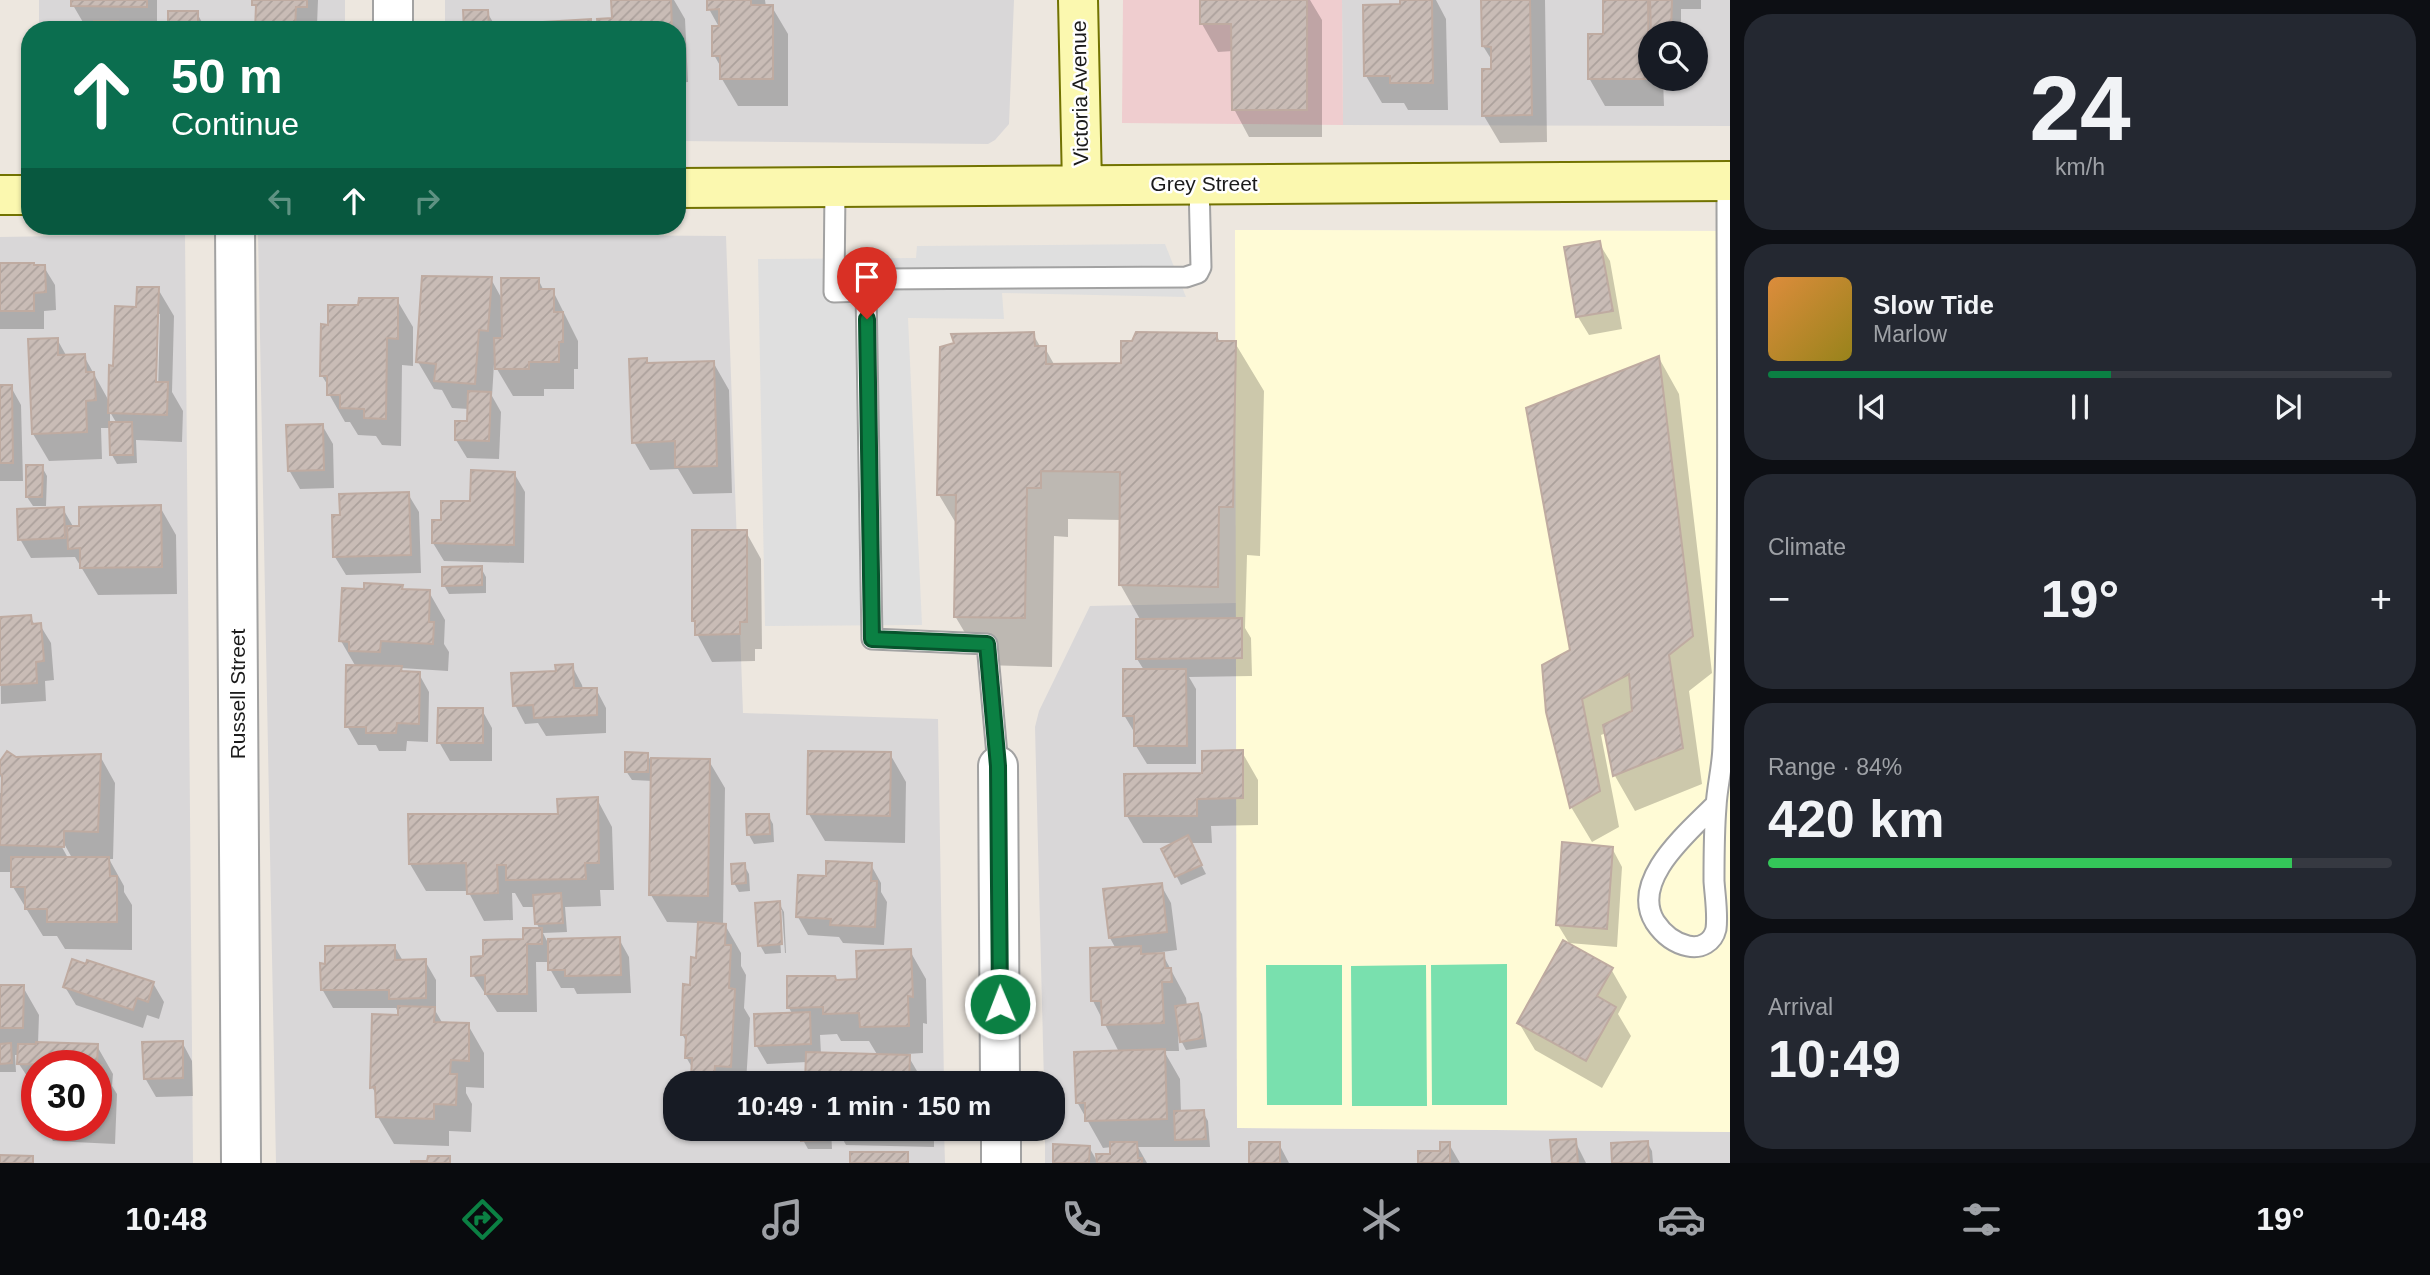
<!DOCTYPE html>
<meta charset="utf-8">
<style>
:root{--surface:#171b24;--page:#242831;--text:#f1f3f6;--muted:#9ea1a6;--line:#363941;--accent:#0b8043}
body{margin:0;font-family:Arial,sans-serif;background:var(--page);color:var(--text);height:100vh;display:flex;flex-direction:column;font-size:26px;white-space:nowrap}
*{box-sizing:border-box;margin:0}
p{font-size:23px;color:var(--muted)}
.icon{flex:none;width:38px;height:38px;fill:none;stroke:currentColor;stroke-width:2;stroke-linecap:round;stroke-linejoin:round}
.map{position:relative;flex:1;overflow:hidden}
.side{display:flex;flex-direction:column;gap:14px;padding:14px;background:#0d0f14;width:700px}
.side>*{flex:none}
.top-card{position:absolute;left:21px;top:21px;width:665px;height:214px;border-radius:28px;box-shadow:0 2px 5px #0004;background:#0b6e4f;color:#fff;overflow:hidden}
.tools{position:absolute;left:1638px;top:21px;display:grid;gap:14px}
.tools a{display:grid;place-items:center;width:70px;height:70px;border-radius:50%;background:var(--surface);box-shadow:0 2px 5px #0004;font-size:35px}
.speed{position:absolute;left:21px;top:1050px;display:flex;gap:14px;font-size:35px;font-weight:700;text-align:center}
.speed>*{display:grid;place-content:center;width:91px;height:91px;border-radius:50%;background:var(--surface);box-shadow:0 2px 5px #0004;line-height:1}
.speed .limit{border:10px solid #d22;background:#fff;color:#111}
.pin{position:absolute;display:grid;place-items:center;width:60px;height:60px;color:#fff;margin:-72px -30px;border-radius:50% 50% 50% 0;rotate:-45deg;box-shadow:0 0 7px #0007}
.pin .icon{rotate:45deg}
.me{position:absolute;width:77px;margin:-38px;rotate:359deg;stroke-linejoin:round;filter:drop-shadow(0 0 5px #0008)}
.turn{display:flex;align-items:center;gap:24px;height:147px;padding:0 35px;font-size:32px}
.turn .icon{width:91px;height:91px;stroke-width:2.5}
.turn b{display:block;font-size:49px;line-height:60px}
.lanes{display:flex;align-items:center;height:66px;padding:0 35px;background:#0003;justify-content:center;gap:35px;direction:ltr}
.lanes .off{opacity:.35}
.big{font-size:52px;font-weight:700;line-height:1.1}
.side .tile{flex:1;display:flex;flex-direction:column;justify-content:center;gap:10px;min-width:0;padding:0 24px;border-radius:28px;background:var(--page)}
.side .dial{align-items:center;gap:0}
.dial b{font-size:91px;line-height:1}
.song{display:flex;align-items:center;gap:21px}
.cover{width:84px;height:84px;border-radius:10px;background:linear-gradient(135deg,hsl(30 70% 55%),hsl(50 70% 35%))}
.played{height:7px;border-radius:4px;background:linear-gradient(90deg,var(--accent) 55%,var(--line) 55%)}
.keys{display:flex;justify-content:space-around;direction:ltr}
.heat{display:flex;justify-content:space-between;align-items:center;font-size:38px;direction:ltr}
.charge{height:10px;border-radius:5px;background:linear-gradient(90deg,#34c759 84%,var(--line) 0)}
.trip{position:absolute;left:663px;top:1071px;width:402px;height:70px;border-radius:28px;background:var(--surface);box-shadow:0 2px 5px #0004;font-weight:700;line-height:70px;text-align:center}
.tab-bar{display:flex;height:112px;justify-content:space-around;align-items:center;background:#090b0e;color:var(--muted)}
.tab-bar .icon{width:49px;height:49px}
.tab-bar .active{color:var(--accent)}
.tab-bar b{font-size:32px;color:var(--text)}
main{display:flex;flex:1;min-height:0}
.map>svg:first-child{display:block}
</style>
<main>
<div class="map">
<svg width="1730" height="1163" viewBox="0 0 1730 1163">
<defs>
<pattern id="building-hatch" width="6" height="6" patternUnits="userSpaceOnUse" patternTransform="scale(1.75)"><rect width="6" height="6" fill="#c9bcb6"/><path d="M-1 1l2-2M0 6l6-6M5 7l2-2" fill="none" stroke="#aca19c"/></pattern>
</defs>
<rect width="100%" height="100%" fill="#ede7df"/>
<path fill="#d9d7d8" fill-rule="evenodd" d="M39,0H345V30H39Z
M445,0H1014L1009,124L995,140L988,144L677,141V30H445Z
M1342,0H1730V126L1343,125ZM1650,33H1696V79H1650Z
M258,233L726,236L743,713L938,719L944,1083H676V1129H944L945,1163H276Z
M185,234L193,1163H0V237ZM37,1066H96V1125H37Z
M1236,603L1237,1128L1730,1132V1163H1045V1129H1054V1083H1044L1035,727L1039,711L1090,606Z"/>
<path fill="#efcdcf" d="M1123,0H1342L1343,125L1122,123Z"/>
<path fill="#fffbd6" d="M1235,230L1730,231V1132L1237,1128Z"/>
<path fill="#79e0ae" d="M1507,964V1105H1432L1431,965Z
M1266,965H1342V1105H1267Z
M1426,965L1427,1106H1352L1351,966Z"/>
<path fill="#dfdfdf" d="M1165,244L1186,297L1002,293L1004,319L908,318L922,625L765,626L758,259L916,258L917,246Z"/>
<path fill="#0003" fill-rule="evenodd" d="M70,0H157V25H118L121,30H96V24H84Z
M254,0H318L317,25H305V30H257V11Z
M613,0H674L685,19L688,82L677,83V30H600L614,20Z
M709,0H765L766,7H772L788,34V106H738L722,79V69L714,55L719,27L709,9Z
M1201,0H1310L1322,20V137H1249L1234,109L1233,51L1218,52L1202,24Z
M1401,0H1436L1446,19L1448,110H1408L1404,103H1382L1366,76L1402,5Z
M1483,0H1545L1547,142L1500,143L1484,116L1493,71V62L1483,46Z
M1605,0H1701V9H1681V33H1650V79H1663L1664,106H1605L1589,78L1604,36Z
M487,12L497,29L465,30Z
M197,13L205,28H216L217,30H170Z
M1599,243L1610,261L1622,329L1589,335L1578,317Z
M0,265L44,267L55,285L56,310L44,311V329H0Z
M491,279L503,301L538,279L544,291H553L578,341V369H574V389H544V396H513L494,364L492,396L501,412L499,459L467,458L456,440L469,423V409L452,408L442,390L434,389L418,362Z
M158,289L174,316L172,392L183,411L182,442L136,440L137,463L117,464L112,455L111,428H101L102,459L49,461L33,434L57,339L67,357L84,356L110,403L115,368L138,309ZM156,314H160L158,391H154ZM110,412L117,424H110Z
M397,300L413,327V366L402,365L401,446L382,445L376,436L358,435L350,422H345L329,394V387L322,376L329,326L360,307Z
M1033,334L1041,348H1045L1055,366L1123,364L1216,335L1221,343H1235L1264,391L1260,556L1247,555L1245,628L1251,638L1252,676L1189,677L1196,689V764H1147L1136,746V735L1124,715L1144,670L1137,659L1141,621L1120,584L1121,520L1068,519V537L1054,536L1052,667L984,665L955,616L957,525L939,495Z
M1659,358L1679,394L1712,673L1689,691L1702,784L1635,811L1615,776L1606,733L1601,735L1619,827L1592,842L1571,807L1572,651Z
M646,360L649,364L713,362L729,390L732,493L693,494L678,469L650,470L634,442Z
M0,387H11L21,405L23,481H0Z
M322,425L333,444L334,488L300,489L289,470Z
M42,467L47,476L46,506H33L27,497Z
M514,473L525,492L524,563L444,561L433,543L443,522Z
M408,494L419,512L421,573L346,575L335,557L342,517Z
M160,507L176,535L177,594L98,595L75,557L31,558L20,539L63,509L74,528Z
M746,532L761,559L762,649H755V661L712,662L697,634L696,625L694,621Z
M481,568L486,577V593L449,594L444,585Z
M402,587L404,591L429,592L445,620L444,644L449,652L448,671L401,668L404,673L419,674L429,692L428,742L407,741L406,751H379L376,745H358L347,726L356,667L341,641L365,591Z
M30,617L35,625H40L51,643L54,680L45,681L46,701L1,704L0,619Z
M572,666L582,685L583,690L596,689L606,708V733L546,736L538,723L525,724L515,705L557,673Z
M482,710L492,728V761H450L439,742Z
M1242,752L1258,780V825L1211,826L1212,843H1190L1206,874L1181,885L1163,849L1176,843H1143L1127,816Z
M647,754L653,764L709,761L725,788L723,925H725L741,953V966L746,975L744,1008L750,1018L746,1083H696L693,1077V1069L686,1057L687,1043L682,1034L697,960L699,923L667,922L651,895L653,781L632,780L626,771Z
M890,754L906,782L905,843L825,841L809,814Z
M100,756L115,783L113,859H109L124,886V892L132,905V950L65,949L57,936H43L13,887V872H0V793H4V783L0,776V764L15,759ZM61,838L72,858H68L58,840Z
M597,799L612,827L614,890H600L601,906L565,907L567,932L543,933L547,941L619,939L629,957L631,993L577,994L574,988H561L550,969V962H536L537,1012H497L473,975L485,958L525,941L540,930L537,924L536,907H523L515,893H512L513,920L484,921L468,891H426L410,864L560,815Z
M768,815L773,824L774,842L754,844L749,835Z
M1612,848L1622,867L1617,947L1569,943L1558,925Z
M744,865L749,874L750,891L739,892L734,883Z
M871,865L881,883V892L887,902L884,945L843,943L839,937L808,935L798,917L827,878Z
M1161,885L1171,903L1177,950L1154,953V955H1163L1186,998L1187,1006L1197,1005L1202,1014L1207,1047L1186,1050L1178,1035L1179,1051H1164L1180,1079L1181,1113L1203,1112L1208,1121L1210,1147H1138L1147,1163H1098L1112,1155V1147L1103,1148L1077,1102L1119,1052L1093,1001L1116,949L1110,938L1105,891Z
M779,903L784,912L786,953H785L782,910H778L781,953L765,954L760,945Z
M395,947L403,961H425L436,980V1012L443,1024L468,1025L484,1053V1088L466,1087V1093L472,1104L471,1132L449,1131V1146L394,1144L378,1117L377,1096L372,1087L400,1017L396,1008H333L322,989Z
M910,951L926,979L927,1024L923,1023V1053L907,1054L924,1083H807V1062L767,1064L756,1045L793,1015L789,1008L837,981H857ZM837,1034L841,1041H869L878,1056L821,1054L820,1035Z
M1611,969L1627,997L1618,1014L1631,1036L1602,1088L1535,1050L1519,1023Z
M153,983L164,1002L159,1019L147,1015L143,1028L76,1005L65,987Z
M0,987H23L39,1015L38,1044L97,1046L113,1074L112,1086L117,1094L115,1144L53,1141L44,1125H96V1066H37V1091L19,1064L20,1055H15L16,1072H0Z
M182,1042L192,1061L193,1096L156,1097L145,1078Z
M803,1129H831L832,1149H808L803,1140Z
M837,1129H934V1147L846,1145Z
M1575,1141L1586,1163H1553Z
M1647,1142L1652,1151L1653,1163H1614Z
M1279,1144L1289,1163H1251Z
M1449,1144L1460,1163H1420L1442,1153Z
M1089,1147L1098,1163H1055Z"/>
<path fill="url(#building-hatch)" stroke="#bfaba1" stroke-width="2" d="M71,0H147V7L71,6Z
M252,0H307V7H296L295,30H255L256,5H252Z
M611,0H671L672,30H598L597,19L612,18Z
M707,0H751V5H773V79H720V56H712V26H719V9L707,10Z
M1200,0H1307V110H1232L1231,24H1200Z
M1400,0H1432L1433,83H1390V76H1364L1363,5L1400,4Z
M1481,0H1530L1532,115L1482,116V69H1491V47L1482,46Z
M1603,0H1648L1649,79H1588V34H1603Z
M1650,0H1672L1671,33H1651Z
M463,10H488L489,27H513V30H464Z
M168,11H198V26H217V30H168Z
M591,19V30H545L544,22Z
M94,21H118V30H94Z
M1600,241L1613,311L1576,317L1564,247Z
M0,263H34V265H45L46,292L34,293V311H0Z
M422,276L492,277L488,331L479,330L475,384L434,381L436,364L416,362Z
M501,278H539V289H554V312H563V342H559V362H529V369H495L494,338H502Z
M137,287H159L156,382H168L167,415L108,413L109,365L113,366L115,306L136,307Z
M359,298H398V339L387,338L386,419L364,418V409L340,408V395H327V376H320L321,324L328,325V305H358Z
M1034,332L1035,346H1046V364L1121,363V341H1132L1136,332L1217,333V341H1236L1233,507H1219L1218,587L1119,585L1120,472L1041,471V488H1027L1025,618L954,617L956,495H937L940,347L954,343L951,334Z
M58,338V355L85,354L86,372H94L96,400L86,401L87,432L32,434L28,339Z
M1659,356L1693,636L1669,655L1683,748L1613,776L1603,725L1632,711L1629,674L1582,699L1600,791L1570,808L1546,712L1542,665L1570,650L1526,408Z
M647,358V363L714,361L717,466L675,467V441L632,443L629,359Z
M0,385H12L13,463H0Z
M468,391L491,392L489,441L455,440V421H467Z
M109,422H132L133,455H110Z
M323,424L324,470L288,471L286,425Z
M26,465H43L42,497H26Z
M471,470L515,472L514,545L432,543V520H441V501H470Z
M409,492L411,555L333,557L332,515H340L339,494Z
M161,505L162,567L80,568V548L68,549L67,526H79V507Z
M64,507L65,538L18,540L17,509Z
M692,530H747V622H740V634L695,635V621H692Z
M482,566V585L442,586V567Z
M364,583L403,585L402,589L430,590L429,622H434L433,644L381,641L380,652L349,651V642L339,641L342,588L364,589Z
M31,615L32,624L41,623L44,661L36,662L37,683L0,685V617Z
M1242,618V658L1136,659V619Z
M573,664L574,688H597V715L534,718L533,705L513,706L511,673L556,671L555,665Z
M346,665L402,666L401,671L420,672L419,724L397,723L396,733H366V727H345Z
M1123,669H1186L1187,746H1134V716H1123Z
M438,708H483V743H437Z
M1243,750V798L1197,799V816H1125L1124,774L1202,773V751Z
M7,751L16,757L101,754L98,832L64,831V847L0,845L2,775L0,774V761Z
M808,751L891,752L890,816L807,814Z
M625,752L648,753V772H625Z
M651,758L710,759L708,896L649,895Z
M598,797L599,863H585L586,879L506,880V865H497L498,893L467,894L466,863L409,864L408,814H558L557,799Z
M746,814H769L770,834L747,835Z
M1188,835L1202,865L1175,877L1161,849Z
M1562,842L1613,847L1607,929L1556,925Z
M11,857H109L110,876H117V922H47V909H25V887H11Z
M826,861L872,863L871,881H877L875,927L830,925L831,919L796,917L798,875L826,876Z
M745,863L746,883L732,884L731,864Z
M1162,883L1167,932L1109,938L1103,889Z
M561,893L563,923L535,924L533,895Z
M780,901L782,944L758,946L755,903Z
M698,922L726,924L725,945H731L729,988L735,989L731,1067L715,1066L714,1079L691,1078L692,1058H685L686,1035H681L683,984L690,985L691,957L696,958Z
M523,928H542V944H527V994H485V975L471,976V957L483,956V940L523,939Z
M620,937L621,975L565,976V970H548V939Z
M1563,940L1613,968L1597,996L1616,1007L1586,1061L1517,1023Z
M395,945V960L426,959V998L389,999V990H321L320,963L325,964V946Z
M1141,946V954L1164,953L1165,968H1171L1172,982H1162L1164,1023L1102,1025L1101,1001H1091L1090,948Z
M911,949L913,997L908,996L909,1026L860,1027L859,1013L823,1014V1007L787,1008V976H835L836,980L857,979L856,951Z
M72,959L86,964L87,960L154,982L148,1002L137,998L133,1010L63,987Z
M0,985H24L23,1028H0Z
M1198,1003L1203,1038L1180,1042L1175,1006Z
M398,1006L435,1007L434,1022L469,1023V1061L451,1060L450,1074H457L456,1105L434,1104V1119L376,1117L375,1087L370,1088L372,1014L398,1015Z
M810,1012L811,1044L755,1046L754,1014Z
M183,1041V1078L144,1079L142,1042Z
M36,1042L98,1044L97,1065H102L100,1117H96V1066L17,1064L18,1044H36Z
M11,1043L12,1063L0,1064V1044Z
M1165,1049L1167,1119L1085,1121V1103H1076L1074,1052Z
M806,1052L910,1055L909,1083H805Z
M1204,1110L1206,1139L1175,1140L1174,1111Z
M801,1129H827L828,1140L801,1141Z
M901,1129H931L930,1139L901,1138Z
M1576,1139L1578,1163H1552L1550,1140Z
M1648,1141L1649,1163H1612L1611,1143Z
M1110,1142H1137L1138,1158H1142V1163H1097L1096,1154H1110Z
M1249,1142H1280V1163H1249Z
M1440,1142H1450V1163H1418V1151H1440Z
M1053,1144L1090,1146L1089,1163H1053Z
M850,1152H908V1163H850Z
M0,1155L33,1156V1163H0Z
M428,1156H450V1163H411V1161H427Z"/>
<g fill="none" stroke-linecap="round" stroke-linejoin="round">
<g stroke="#a2a2a2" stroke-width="23">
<path id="lane" d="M835,188L834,292L866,291L872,639L987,644L998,766
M866,291L882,279L1186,277L1198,273L1201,267L1199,184
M1716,804C1690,831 1629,880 1655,922C1663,934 1674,943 1688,946C1701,949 1713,942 1716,929C1718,914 1715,896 1714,881C1714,856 1714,831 1716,807C1717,786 1723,765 1723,744C1730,556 1727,369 1727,181"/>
</g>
<g stroke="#a2a2a2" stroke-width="42">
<path id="street" d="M393,30V0
M235,226L241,1163
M998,766L1000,1083
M1001,1129V1163"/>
</g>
<g stroke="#727301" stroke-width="42">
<path id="secondary" d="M1078,0L1082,185
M677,188L1730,181
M0,195H30"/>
</g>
<use href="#lane" stroke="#fff" stroke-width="19"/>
<use href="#street" stroke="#fff" stroke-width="38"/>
<use href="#secondary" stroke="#fbf8af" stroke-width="38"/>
</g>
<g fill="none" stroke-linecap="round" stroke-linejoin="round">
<g stroke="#07532c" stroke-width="18">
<path id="route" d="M867,319L872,639L987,644L998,766L1000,1004"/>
</g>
<use href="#route" stroke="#0b8043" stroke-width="12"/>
</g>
<g text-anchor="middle" stroke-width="5" stroke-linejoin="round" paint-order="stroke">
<g font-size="21" fill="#1b1b1b" stroke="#fff">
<text transform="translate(1080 93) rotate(-91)" y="7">Victoria Avenue</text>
<text x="1204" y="191">Grey Street</text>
<text transform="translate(238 694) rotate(-90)" y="7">Russell Street</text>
</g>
</g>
</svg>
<div class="tools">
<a><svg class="icon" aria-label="search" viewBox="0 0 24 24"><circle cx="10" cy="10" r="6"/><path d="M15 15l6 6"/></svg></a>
</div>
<div class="speed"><div class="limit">30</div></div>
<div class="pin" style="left:867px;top:319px;background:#d93025"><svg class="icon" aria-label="arrive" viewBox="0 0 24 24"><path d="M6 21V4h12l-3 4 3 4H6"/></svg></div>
<svg class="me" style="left:1000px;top:1004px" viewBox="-20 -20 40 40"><circle r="17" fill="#0b8043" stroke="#fff" stroke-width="3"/><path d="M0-11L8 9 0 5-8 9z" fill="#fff"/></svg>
<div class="trip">10:49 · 1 min · 150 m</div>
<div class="top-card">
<div class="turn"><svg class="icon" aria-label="ahead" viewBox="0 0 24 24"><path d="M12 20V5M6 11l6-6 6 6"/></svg><div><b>50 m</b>Continue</div></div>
<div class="lanes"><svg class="icon off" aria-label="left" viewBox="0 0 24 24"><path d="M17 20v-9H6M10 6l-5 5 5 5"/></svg><svg class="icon" aria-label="ahead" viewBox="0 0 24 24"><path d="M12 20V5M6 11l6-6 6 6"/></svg><svg class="icon off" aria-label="right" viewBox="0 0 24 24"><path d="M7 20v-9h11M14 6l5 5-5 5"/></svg></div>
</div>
</div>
<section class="side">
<div class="tile dial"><b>24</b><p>km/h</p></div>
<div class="tile">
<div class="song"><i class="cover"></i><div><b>Slow Tide</b><p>Marlow</p></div></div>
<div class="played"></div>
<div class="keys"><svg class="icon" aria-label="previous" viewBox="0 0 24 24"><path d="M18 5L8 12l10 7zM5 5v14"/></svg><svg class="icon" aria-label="pause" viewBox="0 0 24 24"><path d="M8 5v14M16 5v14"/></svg><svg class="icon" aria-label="next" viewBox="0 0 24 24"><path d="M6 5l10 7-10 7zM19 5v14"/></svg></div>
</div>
<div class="tile"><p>Climate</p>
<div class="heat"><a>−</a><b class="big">19°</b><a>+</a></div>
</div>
<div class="tile"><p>Range · 84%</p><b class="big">420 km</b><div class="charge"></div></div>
<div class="tile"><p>Arrival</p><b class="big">10:49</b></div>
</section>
</main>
<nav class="tab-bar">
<b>10:48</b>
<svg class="icon active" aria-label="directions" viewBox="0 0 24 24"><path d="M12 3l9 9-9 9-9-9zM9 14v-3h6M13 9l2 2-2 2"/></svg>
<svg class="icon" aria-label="music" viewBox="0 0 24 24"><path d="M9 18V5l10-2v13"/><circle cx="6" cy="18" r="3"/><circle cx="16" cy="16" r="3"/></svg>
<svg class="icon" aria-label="phone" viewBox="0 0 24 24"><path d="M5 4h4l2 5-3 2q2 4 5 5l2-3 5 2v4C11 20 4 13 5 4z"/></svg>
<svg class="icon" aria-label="climate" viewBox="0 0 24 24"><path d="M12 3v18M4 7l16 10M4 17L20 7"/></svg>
<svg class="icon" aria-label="car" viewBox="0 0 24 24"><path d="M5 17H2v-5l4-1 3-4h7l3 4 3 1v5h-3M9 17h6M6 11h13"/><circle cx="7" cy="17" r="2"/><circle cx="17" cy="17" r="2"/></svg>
<svg class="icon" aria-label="filters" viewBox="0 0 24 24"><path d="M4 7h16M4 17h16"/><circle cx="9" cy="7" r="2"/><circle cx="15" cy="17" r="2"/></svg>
<b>19°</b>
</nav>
